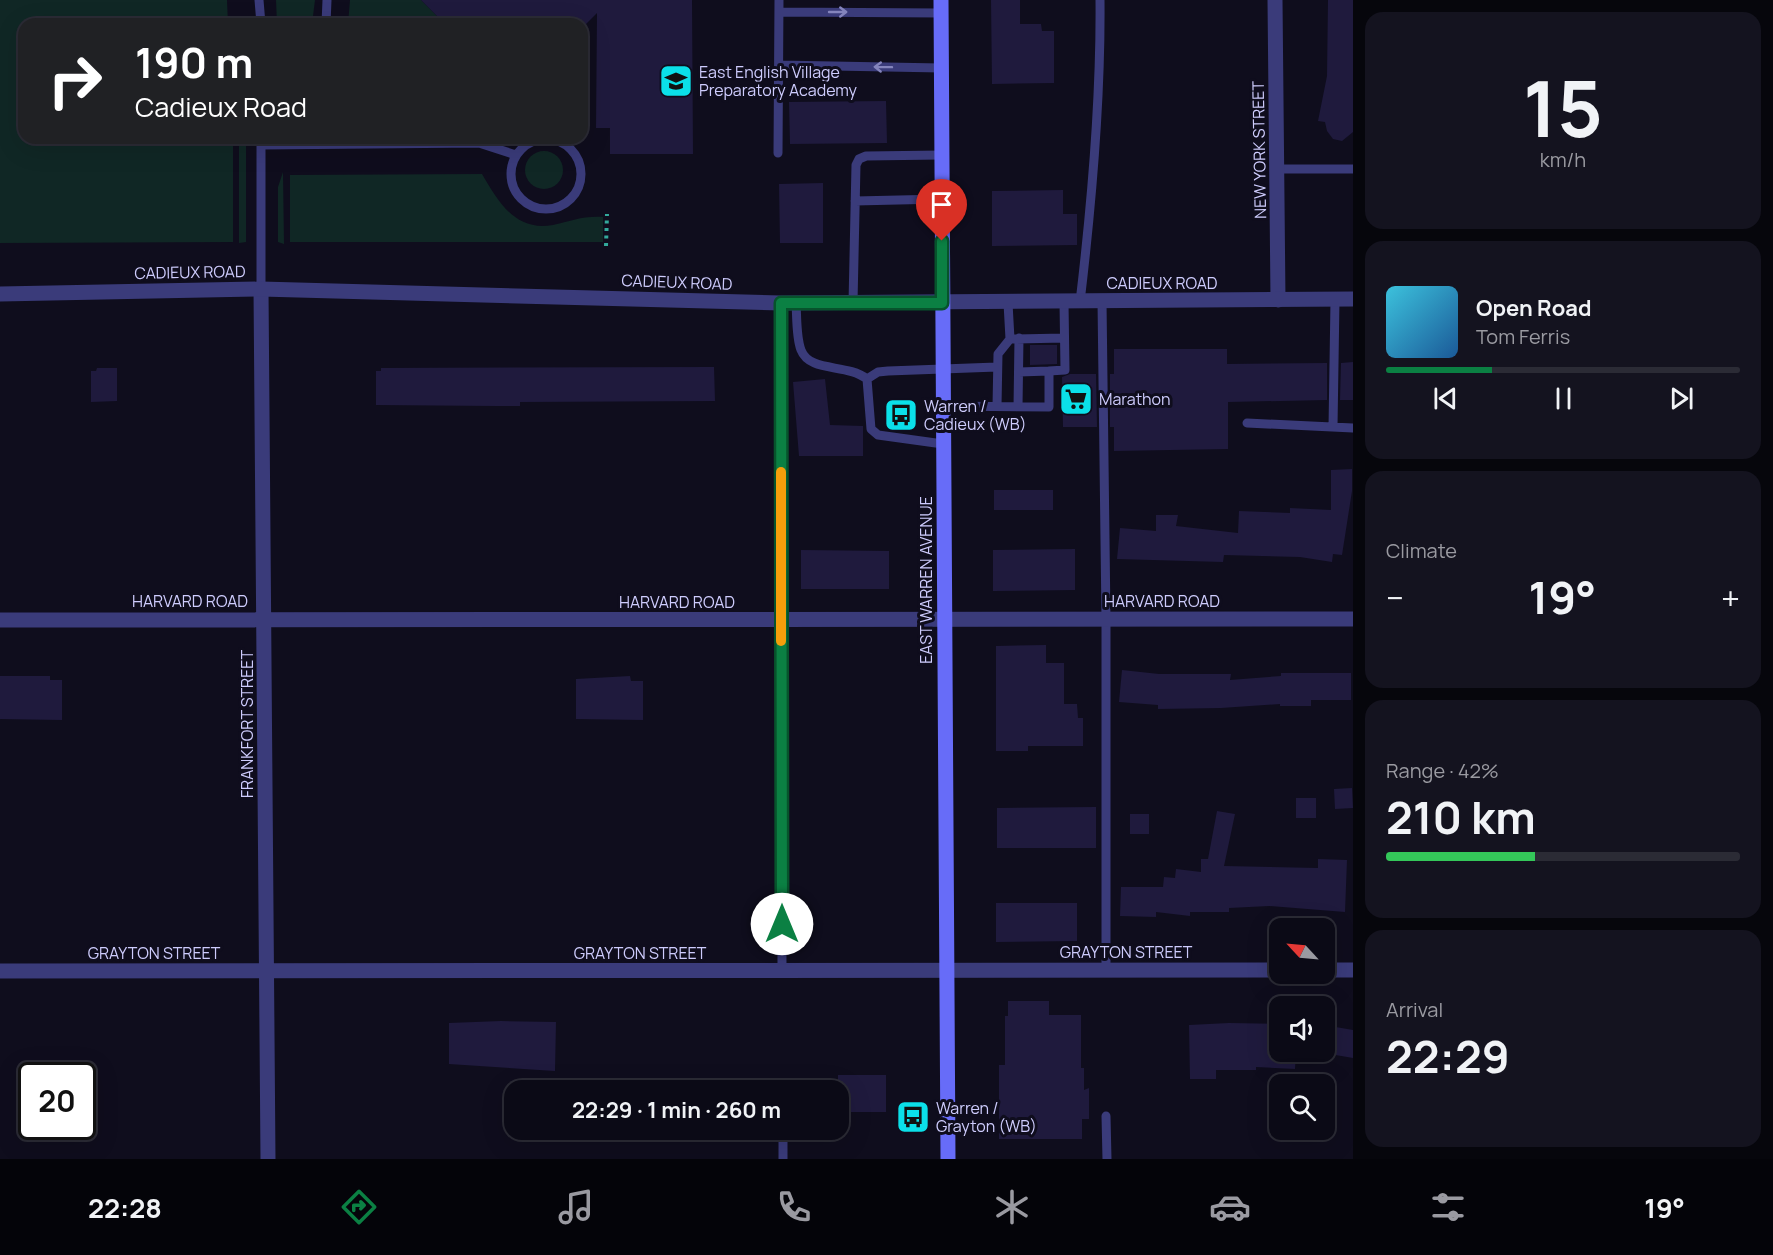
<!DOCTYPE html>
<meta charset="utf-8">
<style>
:root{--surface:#0b0a16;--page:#14131f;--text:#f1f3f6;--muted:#9a9aa1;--line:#2b2b35;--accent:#0b8043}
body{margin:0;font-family:Manrope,sans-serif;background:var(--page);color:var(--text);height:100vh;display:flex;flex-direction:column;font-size:22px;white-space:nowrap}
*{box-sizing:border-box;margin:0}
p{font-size:20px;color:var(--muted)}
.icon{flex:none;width:33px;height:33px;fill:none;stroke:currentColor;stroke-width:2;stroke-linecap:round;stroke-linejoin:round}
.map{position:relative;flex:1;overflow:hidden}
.sheet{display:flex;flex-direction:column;gap:12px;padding:12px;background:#06060c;width:420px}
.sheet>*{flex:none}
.guide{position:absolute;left:18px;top:18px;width:570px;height:126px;border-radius:18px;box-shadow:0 6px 24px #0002,0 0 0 2px var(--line);background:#202124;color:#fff;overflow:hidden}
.needle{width:39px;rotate:296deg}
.buttons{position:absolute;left:1269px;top:918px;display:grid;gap:12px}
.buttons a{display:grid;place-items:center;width:66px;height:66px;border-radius:12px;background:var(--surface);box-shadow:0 6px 24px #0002,0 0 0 2px var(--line);font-size:30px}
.speed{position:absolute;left:18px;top:1062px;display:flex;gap:12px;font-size:30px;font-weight:700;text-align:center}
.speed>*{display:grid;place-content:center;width:78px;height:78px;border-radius:50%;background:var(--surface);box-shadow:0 6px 24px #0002,0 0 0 2px var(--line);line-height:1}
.speed .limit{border:3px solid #111;border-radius:9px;background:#fff;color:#111}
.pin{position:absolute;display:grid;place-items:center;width:51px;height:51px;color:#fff;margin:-62px -26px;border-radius:50% 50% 50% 0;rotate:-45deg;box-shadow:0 0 6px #0007}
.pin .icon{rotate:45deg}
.me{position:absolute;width:66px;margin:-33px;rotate:0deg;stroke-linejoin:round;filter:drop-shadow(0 0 4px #0008)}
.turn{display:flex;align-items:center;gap:21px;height:126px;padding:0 18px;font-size:27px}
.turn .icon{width:78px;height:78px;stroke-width:2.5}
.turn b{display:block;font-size:42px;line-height:51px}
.big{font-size:45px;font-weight:700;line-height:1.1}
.sheet .widget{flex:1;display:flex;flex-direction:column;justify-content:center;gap:9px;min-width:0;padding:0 21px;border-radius:18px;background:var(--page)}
.sheet .dial{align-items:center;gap:0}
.dial b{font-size:78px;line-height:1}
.song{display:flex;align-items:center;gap:18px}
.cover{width:72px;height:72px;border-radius:9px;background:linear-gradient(135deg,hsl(190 70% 55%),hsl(210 70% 35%))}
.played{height:6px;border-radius:3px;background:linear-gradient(90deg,var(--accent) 30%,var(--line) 30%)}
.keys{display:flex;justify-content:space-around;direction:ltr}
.heat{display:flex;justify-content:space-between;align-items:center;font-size:33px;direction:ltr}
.charge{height:9px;border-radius:4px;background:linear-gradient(90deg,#34c759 42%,var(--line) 0)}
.trip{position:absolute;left:504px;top:1080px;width:345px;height:60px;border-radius:18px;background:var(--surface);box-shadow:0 6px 24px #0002,0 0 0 2px var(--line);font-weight:700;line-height:60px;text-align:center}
.tab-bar{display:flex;height:96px;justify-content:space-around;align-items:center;background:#040409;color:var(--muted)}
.tab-bar .icon{width:42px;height:42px}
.tab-bar .active{color:var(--accent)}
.tab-bar b{font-size:27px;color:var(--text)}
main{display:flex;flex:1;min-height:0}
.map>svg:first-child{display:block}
</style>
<main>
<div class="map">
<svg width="1353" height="1159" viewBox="0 0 1353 1159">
<rect width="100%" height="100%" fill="#0f0d1d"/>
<path fill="#102725" d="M0,0H227L228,24H24V138H233V242L0,243Z
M276,0H315L312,24H277Z
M350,0H421L445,24H348Z
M239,138H246V242L239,243Z
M525 170a19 19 0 1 1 38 0a19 19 0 1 1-38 0Z
M283,172L284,244L278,242V187Z
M482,174C498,201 515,232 553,225C573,221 581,216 603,217V242H290V175Z"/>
<path fill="#1f1a3d" d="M421,0H692L693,154H610V128H596L597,13L586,24H445Z
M991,0H1020V24H1041L1042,31H1054V83L992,84Z
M1328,0H1353V132L1342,141L1333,139L1327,131L1325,122L1318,121L1327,76Z
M886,101L887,143L790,144L789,102Z
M823,183V243H780L779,184Z
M1063,190V214H1077V245L992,246V191Z
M1030,345H1057V364L1030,365Z
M1114,349H1227V364L1327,363V400L1228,402V449L1114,451V427H1110V374H1114Z
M1353,362V400H1340L1341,363Z
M714,367L715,401L520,402V406H495L376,405V371H381V368Z
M97,368H117V401L91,402V371H96Z
M1070,374H1096L1097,427H1063L1062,377Z
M825,379L830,425L863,426V456H799L793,382Z
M1352,469V491L1342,555L1333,554L1332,562L1300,557L1224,555L1223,562L1117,559L1120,528L1156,531V515H1178L1176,526L1238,533L1239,511L1290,513V508L1331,510V470Z
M994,490H1053V510H994Z
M1075,549V590L993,591V550Z
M801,550L889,551V589H801Z
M1046,645V663H1064V704H1077L1078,718H1083V746H1028V751H996V646Z
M1122,670L1159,674H1231L1230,680L1281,676V673H1351V700H1311V706H1280V704L1221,708L1158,709V705L1119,702Z
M0,676H50V680H62V720L0,719Z
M630,676L631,681H643V720L576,719V679Z
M1352,788L1353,808L1335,809L1334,789Z
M1296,798H1316V818H1296Z
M1096,807V848H997V808Z
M1217,811L1235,814L1224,866L1318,868V859L1347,860L1345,912L1269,906L1229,908V912H1190V916L1156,912V917L1120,916L1121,887H1163L1164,877L1175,878L1176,869L1201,872V859H1208Z
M1130,814H1149V834H1130Z
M996,903H1077V941L996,942Z
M1008,1001H1049V1015H1081V1068H1084V1090L1089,1088V1119H1082V1139H999V1065H1005V1016H1008Z
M501,1021L556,1022L555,1071L449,1064V1023Z
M1229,1023L1280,1024V1052H1296L1295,1069L1256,1067V1070H1216V1079H1190L1189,1025Z
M1324,1025L1353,1030V1058L1324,1053Z
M838,1075H886V1112H838Z"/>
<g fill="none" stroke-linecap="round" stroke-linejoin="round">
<path stroke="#33a99b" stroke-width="4" stroke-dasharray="3 4.5" stroke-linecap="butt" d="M582,31L584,29L583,120
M606,246L607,214"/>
<path stroke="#3a3b7a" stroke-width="9" d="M259,0L261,24
M779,12L941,13
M326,24L327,0
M779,65L941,68
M511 174a35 35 0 1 1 70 0a35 35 0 1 1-70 0Z
M261,145L479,143L516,155
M778,153L779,0
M1277,169H1353
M855,201L942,199
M261,289V138
M1102,301L1106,619V970
M1080,302C1092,201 1101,101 1100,0
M781,303L782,971
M796,303C797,317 796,337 801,350C810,373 846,363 867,379L871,429L878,435L943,444
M853,303L856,165L859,159L866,156L941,155
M1008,303L1010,339
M1019,372L1049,371
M867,379L878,372L888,371L997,367
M943,406L1049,407V371L1065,370L1064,302
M997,406L998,354L1010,339L1064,338
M1018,407L1019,338
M1247,423L1353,428
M1333,427L1335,300
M1106,1116L1107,1159
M783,1139V1159"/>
<path stroke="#3a3b7a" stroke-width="15" d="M1275,0L1278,300
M261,289L268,1159
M0,620L1353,619
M1324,970H1353
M0,971L1280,970"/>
<path stroke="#3a3b7a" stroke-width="15" d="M0,294L261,289L781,303L1353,299"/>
<path stroke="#676cf8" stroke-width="15" d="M941,0L948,1159"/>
</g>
<defs><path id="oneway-shaft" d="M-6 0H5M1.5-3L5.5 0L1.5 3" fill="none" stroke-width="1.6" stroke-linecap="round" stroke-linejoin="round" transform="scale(1.5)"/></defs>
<g stroke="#8484bc">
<use href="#oneway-shaft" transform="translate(838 12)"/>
<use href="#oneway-shaft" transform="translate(883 67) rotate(-179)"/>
</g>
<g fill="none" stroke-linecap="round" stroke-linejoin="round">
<g stroke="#07532c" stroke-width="15">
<path id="route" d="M782,924L781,303H942V241"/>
</g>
<use href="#route" stroke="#0b8043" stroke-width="10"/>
<path stroke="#f59e0b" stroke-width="10" d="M781,472V641"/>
</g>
<defs>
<g id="school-square" transform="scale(1.725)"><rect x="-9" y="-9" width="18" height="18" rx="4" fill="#0be0e9" stroke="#0f0d1d"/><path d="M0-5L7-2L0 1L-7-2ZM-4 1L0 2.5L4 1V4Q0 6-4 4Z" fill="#111"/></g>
<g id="supermarket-square" transform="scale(1.725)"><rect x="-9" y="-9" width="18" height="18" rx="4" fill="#0be0e9" stroke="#0f0d1d"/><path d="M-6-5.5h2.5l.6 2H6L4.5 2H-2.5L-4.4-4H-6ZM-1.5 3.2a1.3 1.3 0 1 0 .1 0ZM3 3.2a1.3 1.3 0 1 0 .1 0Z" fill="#111"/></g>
<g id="bus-square" transform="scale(1.725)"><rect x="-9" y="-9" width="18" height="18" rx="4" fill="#0be0e9" stroke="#0f0d1d"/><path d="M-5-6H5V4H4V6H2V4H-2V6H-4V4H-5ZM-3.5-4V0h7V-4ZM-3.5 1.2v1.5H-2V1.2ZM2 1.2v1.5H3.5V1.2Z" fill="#111"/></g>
</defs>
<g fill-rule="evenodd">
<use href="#school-square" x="676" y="81"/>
<use href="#supermarket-square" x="1076" y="399"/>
<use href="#bus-square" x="901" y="415"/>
<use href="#bus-square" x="913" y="1117"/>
</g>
<g text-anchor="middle" stroke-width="6" stroke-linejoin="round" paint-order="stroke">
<g font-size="16" fill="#ceccfd" stroke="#0f0d1d" text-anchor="start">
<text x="699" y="78">East English Village<tspan x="699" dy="18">Preparatory Academy</tspan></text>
<text x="1099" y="405">Marathon</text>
<text x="924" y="412">Warren /<tspan x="924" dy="18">Cadieux (WB)</tspan></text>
<text x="936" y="1114">Warren /<tspan x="936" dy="18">Grayton (WB)</tspan></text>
</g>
<g font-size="16" fill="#ceccfd" stroke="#0f0d1d">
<text transform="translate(1259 150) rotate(-91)" y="6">NEW YORK STREET</text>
<text transform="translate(190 272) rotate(-1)" y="6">CADIEUX ROAD</text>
<text transform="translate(677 282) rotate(2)" y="6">CADIEUX ROAD</text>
<text x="1162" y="289">CADIEUX ROAD</text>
<text transform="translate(926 580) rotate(-90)" y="6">EAST WARREN AVENUE</text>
<text x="190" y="607">HARVARD ROAD</text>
<text x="1162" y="607">HARVARD ROAD</text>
<text x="677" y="608">HARVARD ROAD</text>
<text transform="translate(247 724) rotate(-90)" y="6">FRANKFORT STREET</text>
<text x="1126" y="958">GRAYTON STREET</text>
<text x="154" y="959">GRAYTON STREET</text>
<text x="640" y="959">GRAYTON STREET</text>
</g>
</g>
</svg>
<div class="buttons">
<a><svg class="needle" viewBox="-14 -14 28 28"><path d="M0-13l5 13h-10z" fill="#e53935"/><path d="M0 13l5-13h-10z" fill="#9a9aa1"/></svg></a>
<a><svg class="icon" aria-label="sound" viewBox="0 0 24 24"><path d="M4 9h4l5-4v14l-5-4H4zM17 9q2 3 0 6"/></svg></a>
<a><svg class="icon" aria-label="search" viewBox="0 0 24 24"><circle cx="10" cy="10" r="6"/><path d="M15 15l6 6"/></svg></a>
</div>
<div class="speed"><div class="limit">20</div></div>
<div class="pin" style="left:942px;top:241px;background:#d93025"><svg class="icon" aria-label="arrive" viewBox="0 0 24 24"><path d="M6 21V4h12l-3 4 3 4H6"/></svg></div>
<svg class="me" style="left:782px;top:924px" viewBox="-20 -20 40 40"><circle r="19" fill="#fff"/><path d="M0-13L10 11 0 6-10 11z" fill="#0b8043"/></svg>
<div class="trip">22:29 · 1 min · 260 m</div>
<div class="guide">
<div class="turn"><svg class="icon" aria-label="right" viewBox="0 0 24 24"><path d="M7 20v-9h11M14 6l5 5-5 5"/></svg><div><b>190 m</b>Cadieux Road</div></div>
</div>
</div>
<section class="sheet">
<div class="widget dial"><b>15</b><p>km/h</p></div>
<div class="widget">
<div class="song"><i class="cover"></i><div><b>Open Road</b><p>Tom Ferris</p></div></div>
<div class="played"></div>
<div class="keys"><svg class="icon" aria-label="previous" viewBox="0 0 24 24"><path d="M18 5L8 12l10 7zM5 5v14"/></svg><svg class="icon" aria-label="pause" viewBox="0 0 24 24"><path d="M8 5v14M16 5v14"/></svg><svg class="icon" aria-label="next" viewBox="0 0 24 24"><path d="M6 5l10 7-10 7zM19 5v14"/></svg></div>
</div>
<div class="widget"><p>Climate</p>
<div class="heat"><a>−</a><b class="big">19°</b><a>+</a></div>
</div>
<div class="widget"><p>Range · 42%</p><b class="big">210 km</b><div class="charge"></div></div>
<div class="widget"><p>Arrival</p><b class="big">22:29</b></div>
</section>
</main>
<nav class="tab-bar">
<b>22:28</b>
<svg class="icon active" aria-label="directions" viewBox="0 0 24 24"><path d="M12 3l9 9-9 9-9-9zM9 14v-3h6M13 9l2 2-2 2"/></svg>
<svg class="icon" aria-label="music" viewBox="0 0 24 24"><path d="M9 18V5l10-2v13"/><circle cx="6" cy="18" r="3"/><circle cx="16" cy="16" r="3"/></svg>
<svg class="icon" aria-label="phone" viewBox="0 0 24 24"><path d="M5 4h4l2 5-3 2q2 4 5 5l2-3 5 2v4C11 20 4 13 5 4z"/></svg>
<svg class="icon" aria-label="climate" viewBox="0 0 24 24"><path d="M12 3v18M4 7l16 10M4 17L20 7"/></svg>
<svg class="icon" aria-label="car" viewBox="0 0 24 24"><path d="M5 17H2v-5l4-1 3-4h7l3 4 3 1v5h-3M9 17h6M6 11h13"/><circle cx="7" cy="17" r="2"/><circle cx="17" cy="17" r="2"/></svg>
<svg class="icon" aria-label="filters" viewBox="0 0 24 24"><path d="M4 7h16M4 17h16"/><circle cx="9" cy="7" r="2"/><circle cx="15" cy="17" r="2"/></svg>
<b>19°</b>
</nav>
